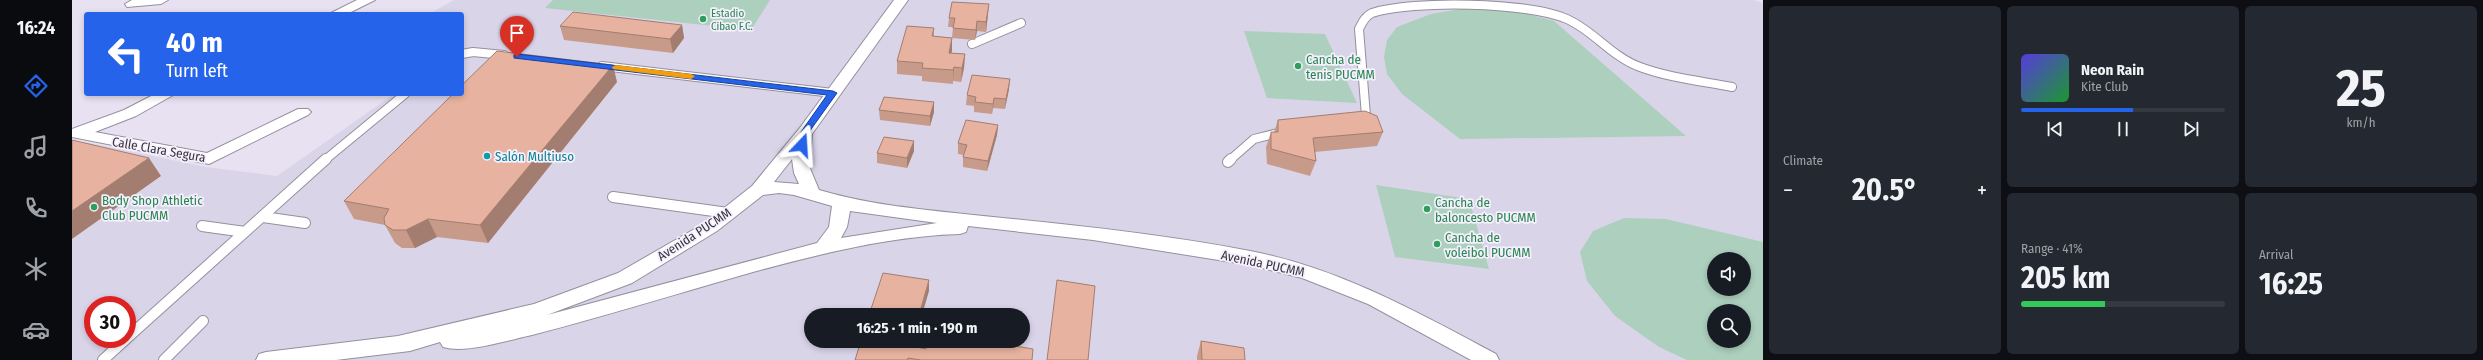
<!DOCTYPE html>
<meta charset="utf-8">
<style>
:root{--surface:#171b24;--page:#242831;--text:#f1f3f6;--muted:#9ea1a6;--line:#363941;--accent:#2563eb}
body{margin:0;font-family:"Fira Sans Condensed",sans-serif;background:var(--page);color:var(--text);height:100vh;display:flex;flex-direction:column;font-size:15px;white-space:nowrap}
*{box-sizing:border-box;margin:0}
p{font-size:13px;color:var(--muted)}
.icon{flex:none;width:22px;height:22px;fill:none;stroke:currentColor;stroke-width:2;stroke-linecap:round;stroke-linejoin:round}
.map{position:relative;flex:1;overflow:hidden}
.sheet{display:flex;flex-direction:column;gap:6px;padding:6px;background:#0d0f14;width:720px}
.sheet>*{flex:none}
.guide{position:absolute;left:12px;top:12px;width:380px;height:84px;border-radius:4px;box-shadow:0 2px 6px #0003;background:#2563eb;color:#fff;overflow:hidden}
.fabs{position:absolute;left:1635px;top:252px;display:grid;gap:8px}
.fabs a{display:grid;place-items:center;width:44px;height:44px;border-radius:50%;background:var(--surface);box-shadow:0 2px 6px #0003;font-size:20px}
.speed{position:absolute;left:12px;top:296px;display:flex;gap:8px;font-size:20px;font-weight:700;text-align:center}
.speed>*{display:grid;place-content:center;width:52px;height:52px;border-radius:50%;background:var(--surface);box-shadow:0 2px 6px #0003;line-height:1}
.speed .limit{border:6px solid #d22;background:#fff;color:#111}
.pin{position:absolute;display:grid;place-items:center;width:34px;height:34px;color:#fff;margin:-41px -17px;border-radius:50% 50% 50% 0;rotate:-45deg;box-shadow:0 0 4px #0007}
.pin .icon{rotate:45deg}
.me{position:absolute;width:44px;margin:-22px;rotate:20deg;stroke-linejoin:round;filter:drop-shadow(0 0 3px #0008)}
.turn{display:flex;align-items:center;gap:14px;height:84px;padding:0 16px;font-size:18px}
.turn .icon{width:52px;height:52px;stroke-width:2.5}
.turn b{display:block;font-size:28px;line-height:34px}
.big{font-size:30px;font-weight:700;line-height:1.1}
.sheet .card{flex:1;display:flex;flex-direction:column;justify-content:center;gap:6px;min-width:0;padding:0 14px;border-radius:6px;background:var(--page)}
.sheet .dial{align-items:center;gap:0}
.dial b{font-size:52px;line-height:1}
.song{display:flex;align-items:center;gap:12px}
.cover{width:48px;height:48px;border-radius:6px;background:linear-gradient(135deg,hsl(250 70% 55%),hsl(130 70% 35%))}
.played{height:4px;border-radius:2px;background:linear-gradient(90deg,var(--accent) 55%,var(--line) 55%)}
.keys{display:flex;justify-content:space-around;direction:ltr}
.heat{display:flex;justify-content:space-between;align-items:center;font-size:22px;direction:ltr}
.charge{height:6px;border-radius:3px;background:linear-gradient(90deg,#34c759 41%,var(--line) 0)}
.sheet .tiles{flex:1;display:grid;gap:6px;grid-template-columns:repeat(3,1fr)}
.card:first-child{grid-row:span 2}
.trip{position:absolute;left:732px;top:308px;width:226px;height:40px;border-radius:20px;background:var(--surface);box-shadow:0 2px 6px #0003;font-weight:700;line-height:40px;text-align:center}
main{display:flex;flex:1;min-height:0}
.tab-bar{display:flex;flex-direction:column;width:72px;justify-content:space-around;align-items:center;background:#090b0e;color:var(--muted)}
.tab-bar .icon{width:28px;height:28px}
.tab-bar .selected{color:var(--accent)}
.tab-bar b{font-size:18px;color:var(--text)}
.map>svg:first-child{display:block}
</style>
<main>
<nav class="tab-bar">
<b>16:24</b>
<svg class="icon selected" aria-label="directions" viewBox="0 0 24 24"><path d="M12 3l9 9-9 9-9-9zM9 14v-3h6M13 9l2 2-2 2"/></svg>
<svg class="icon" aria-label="music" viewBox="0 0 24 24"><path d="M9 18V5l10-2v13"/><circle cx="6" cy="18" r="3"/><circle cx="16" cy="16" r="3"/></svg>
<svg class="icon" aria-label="phone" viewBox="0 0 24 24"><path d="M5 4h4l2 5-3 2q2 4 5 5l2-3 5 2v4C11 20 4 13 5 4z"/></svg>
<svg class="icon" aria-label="climate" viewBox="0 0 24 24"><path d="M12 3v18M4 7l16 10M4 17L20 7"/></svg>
<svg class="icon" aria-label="car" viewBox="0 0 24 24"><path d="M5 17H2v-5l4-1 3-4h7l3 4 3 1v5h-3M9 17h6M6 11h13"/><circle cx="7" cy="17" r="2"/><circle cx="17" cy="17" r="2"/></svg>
</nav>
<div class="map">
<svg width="1691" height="360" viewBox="0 0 1691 360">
<rect width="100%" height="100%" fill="#e8e1f1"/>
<path fill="#dad4e9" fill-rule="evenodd" d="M382,0H1682L1691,3V360H0V142L18,143L134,167L205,176L322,94H390V14H357ZM1642,259H1672V289H1642ZM21,305H55V339H21ZM1642,311H1672V341H1642ZM739,315H951V341H739Z"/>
<path fill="#adcfbd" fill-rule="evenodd" d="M481,0H698L679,30L473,8Z
M1400,7L1448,12L1482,21L1614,136L1388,139L1330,94L1315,74L1312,57L1315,40L1325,27L1359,14Z
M1172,31L1253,34L1285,103L1195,98Z
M1304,185L1397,199L1417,269L1323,257Z
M1552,218L1594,219L1691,242V360H1615L1587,347L1543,316L1515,281L1508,252L1521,231ZM1642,259H1672V289H1642ZM1642,311H1672V341H1642Z"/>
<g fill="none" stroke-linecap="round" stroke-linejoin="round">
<g stroke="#958f9d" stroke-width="10">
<path id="service-far1" d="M900,44L949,23
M390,54L401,52L432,55
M530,66L761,93
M1290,121L1294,116L1287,29C1290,23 1293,16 1300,13C1341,0 1455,2 1495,19C1522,31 1540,57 1568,67C1598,78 1629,81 1660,87
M253,160L333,94
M1158,160L1182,139L1210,132"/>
</g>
<g stroke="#958f9d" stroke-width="12">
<path id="service" d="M1156,162L1159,159
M541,197L656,213
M191,217L233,223
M130,226L173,232
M55,338L254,159
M31,360L54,339
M92,360L131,321"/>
</g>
<g stroke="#958f9d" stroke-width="2">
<path id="minor" d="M60,0H96L89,4L55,7L53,4Z
M285,0H303L275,14H257Z
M822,0H836L740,134L737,166L747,190C801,206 856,210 911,216C1000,225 1090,234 1178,251C1267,268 1345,312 1424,354L1427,360H1399L1296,304L1230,278L1178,265L1021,240L896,226L894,232L888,234C818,236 748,254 681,272C607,293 534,316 460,335C436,340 394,354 371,347L368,342L338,351L264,360H184L187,354L194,352L326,336L462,304L546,273L633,223L680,186L727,129ZM720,159L722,173L727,184L702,182ZM707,193L722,195L760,206L757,227L745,243L475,315L560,283L645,231L691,195ZM778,211L865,223L769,238L775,227Z
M83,94H103L64,116L23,132L135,153L226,109H236L239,112L236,115L137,164L0,137V129L52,110Z"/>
</g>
<use href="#service-far1" stroke="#fff" stroke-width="8"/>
<use href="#service" stroke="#fff" stroke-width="10"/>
<use href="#minor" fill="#fff" fill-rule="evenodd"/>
</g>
<path fill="#c79a8a" d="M916,14L914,32L905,31L903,40L880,38L881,27H876L877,18Z
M610,25L612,38L601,53L492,40L488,26Z
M862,28V36L880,38L879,53L893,54L892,68L889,82L881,81V84L850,81V76L825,74V61Z
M545,82L416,243L365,237L343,248H330L323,243L313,225L282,219L272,201Z
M937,89L933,109L921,108L920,114L902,112V106L894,105L895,95Z
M862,102V112L858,126L808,120L807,110Z
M1206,120L1311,132L1305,146L1243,152L1244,161L1238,176L1195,164L1194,147L1199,132H1202Z
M926,125L925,135L915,171L891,167V157L892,155L886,154V143Z
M842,151L835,168L805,163V153Z
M789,341H843L842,347L854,349L960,360H783Z
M1129,341L1173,360H1125V356Z"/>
<path fill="#a27d70" d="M917,4L916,14L914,32V22Z
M905,21V31L903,40L904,30Z
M610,25L612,38L601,53L598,39Z
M880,38V51L876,67L877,53Z
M893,54L892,68L889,82L890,68Z
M541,65L545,82L416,243L408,225Z
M882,67L881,81V84V70Z
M938,79L937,89L933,109L934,99Z
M922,98L921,108L920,114L921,104Z
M862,102V112L858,126V116Z
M926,125L925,135L915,171L916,161Z
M842,141V151L835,168V158Z
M77,158L89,176L0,239V211Z
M356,219L365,237L343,248L334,230Z
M857,280V291L850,315H847Z
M840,341H843L839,357V346Z"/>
<path fill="#e7b3a0" stroke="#a27d70" d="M880,2L917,4L914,22L905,21L904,30L881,28L883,18H877Z
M501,12L610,25L598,39L488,26Z
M835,26L862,28L860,36L880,38L877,53L893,54L890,68L882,67L881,70L850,68L851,63L825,61Z
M425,51L541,65L408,225L356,219L334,230H321L313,225L312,218L317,209L272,201L381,94H390V85Z
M900,75L938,79L934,99L922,98L921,104L903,102L904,97L895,95Z
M812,97L862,102L858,116L807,110Z
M1293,111L1305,116L1311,132L1241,138L1244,161L1199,149V132H1206V120Z
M894,120L926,125L916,161L891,157L895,145L886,143Z
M812,137L842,141L835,158L805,153Z
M0,140L77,158L0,211Z
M811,273L857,280L847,315H797Z
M985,280L1023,286L1016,360H975Z
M789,341H840L839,346L854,349L856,341H914L961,349L960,360H849L836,358L835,360H783Z
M1129,341L1172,348L1173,360H1130Z"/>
<path fill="#2563eb" stroke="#184099" d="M445,54L761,91L765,93L737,132L734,145L730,148L726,145L729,132L755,95L442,58V55Z"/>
<path fill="#f59e0b" d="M544,65L619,74L623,76L619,79L541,69L540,67Z"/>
<g fill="#2e9e5b" stroke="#f5effe" stroke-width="1.5">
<circle cx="631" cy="19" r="4"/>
<circle cx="1226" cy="66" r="4"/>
<circle cx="22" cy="207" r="4"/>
<circle cx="1355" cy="209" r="4"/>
<circle cx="1365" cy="244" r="4"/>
</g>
<circle fill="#0f9aa8" stroke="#f5effe" stroke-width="1.5" cx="415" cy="156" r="4"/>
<g text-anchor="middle" stroke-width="3.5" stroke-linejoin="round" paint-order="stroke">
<g font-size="11" fill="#27864d" stroke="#f5effe" text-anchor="start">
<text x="639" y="17">Estadio<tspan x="639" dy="13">Cibao F.C.</tspan></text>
</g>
<g font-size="13" fill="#27864d" stroke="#f5effe" text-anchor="start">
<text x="1234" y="64">Cancha de<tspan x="1234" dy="15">tenis PUCMM</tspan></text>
<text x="30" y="205">Body Shop Athletic<tspan x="30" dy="15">Club PUCMM</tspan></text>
<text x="1363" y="207">Cancha de<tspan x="1363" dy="15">baloncesto PUCMM</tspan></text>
<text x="1373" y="242">Cancha de<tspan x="1373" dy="15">voleibol PUCMM</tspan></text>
</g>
<g font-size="13" fill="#37353b" stroke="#f5effe">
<text transform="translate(87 149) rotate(10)" y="5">Calle Clara Segura</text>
<text transform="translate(622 234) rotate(-33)" y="5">Avenida PUCMM</text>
<text transform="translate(1191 263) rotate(12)" y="5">Avenida PUCMM</text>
</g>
<g font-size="13" fill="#0d838f" stroke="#f5effe" text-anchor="start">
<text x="423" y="161">Salón Multiuso</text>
</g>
</g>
</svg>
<div class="fabs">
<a><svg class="icon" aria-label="sound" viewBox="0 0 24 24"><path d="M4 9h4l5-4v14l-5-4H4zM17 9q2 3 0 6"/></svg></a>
<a><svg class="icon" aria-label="search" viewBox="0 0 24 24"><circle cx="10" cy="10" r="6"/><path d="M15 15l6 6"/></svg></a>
</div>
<div class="speed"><div class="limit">30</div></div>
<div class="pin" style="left:445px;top:57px;background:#d93025"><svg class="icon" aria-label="arrive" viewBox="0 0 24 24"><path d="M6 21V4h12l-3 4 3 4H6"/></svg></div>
<svg class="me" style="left:730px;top:145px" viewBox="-20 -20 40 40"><path d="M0-17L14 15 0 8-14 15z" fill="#2563eb" stroke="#fff" stroke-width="4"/></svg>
<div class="trip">16:25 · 1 min · 190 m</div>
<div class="guide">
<div class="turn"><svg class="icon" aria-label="left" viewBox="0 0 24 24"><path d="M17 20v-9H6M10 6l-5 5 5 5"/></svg><div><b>40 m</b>Turn left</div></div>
</div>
</div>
<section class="sheet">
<div class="tiles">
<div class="card"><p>Climate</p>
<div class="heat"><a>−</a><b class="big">20.5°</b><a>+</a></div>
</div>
<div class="card">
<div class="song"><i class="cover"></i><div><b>Neon Rain</b><p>Kite Club</p></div></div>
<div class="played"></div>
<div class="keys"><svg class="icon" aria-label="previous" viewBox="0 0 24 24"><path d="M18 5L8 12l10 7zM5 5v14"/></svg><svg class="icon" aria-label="pause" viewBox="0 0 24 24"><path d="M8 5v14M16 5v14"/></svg><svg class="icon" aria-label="next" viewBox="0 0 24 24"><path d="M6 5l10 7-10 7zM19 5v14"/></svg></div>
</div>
<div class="card dial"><b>25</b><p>km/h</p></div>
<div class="card"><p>Range · 41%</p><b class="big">205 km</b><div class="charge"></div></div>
<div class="card"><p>Arrival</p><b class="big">16:25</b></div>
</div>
</section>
</main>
